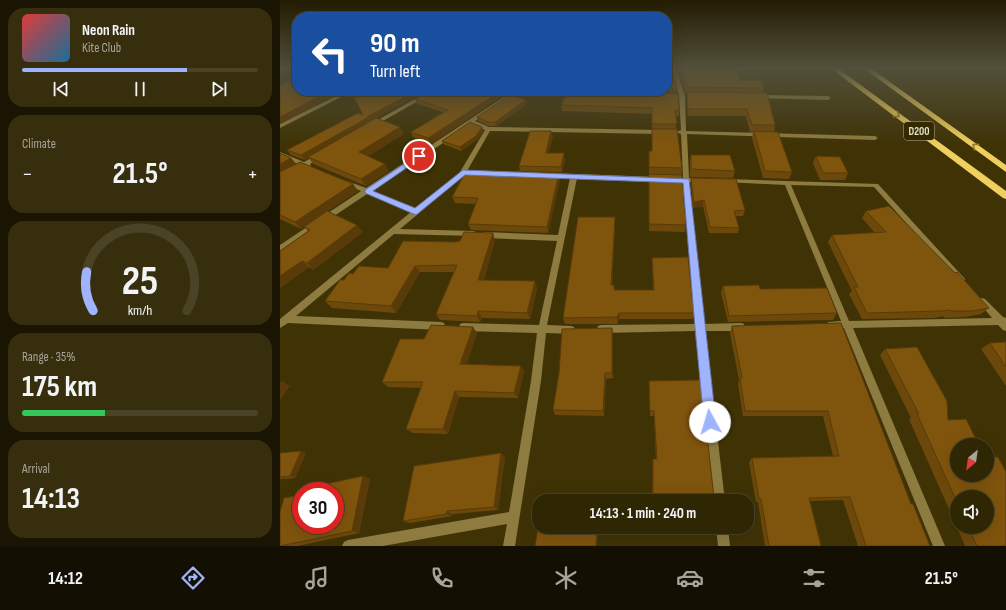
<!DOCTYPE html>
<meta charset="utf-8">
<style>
:root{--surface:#2f2604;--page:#372e0e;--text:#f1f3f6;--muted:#a7a59a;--line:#4a4326;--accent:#a0b3fd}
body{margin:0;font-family:"Sofia Sans Condensed",sans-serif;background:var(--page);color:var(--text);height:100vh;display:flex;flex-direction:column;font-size:15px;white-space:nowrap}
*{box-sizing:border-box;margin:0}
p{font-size:13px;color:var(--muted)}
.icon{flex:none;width:22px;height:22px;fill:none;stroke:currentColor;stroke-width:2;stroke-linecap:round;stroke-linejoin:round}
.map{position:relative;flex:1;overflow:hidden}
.side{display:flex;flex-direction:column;gap:8px;padding:8px;background:#1a1502;width:280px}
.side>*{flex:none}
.guide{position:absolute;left:12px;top:12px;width:380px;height:84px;border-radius:16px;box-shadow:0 4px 16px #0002,0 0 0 1px var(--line);background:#1a4fa0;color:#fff;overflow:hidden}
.needle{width:26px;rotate:209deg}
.controls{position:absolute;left:670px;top:438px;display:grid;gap:8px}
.controls a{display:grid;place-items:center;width:44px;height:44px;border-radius:50%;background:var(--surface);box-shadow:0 4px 16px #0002,0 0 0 1px var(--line);font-size:20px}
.speed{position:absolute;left:12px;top:482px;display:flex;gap:8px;font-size:20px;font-weight:700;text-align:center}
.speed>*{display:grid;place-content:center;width:52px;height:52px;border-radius:50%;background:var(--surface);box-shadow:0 4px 16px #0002,0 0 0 1px var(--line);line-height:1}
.speed .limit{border:6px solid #d22;background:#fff;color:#111}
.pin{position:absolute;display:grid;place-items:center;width:34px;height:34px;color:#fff;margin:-17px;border:2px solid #fff;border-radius:50%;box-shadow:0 1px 4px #0007}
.me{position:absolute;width:44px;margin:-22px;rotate:354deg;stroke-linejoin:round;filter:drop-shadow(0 0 3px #0008)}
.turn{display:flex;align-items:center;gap:14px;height:84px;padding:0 12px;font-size:18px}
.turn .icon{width:52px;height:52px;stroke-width:2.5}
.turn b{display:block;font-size:28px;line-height:34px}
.big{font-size:30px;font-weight:700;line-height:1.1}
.side .widget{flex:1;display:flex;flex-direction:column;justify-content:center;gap:6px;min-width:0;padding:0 14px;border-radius:16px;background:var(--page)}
.side .dial{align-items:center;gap:0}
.dial svg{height:104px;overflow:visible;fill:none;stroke:var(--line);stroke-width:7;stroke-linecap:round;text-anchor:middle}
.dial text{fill:var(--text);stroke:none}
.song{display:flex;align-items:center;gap:12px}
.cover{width:48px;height:48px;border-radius:6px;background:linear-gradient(135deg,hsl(0 70% 55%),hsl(200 70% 35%))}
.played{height:4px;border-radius:2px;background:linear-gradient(90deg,var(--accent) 70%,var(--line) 70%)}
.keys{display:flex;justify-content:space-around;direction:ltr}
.heat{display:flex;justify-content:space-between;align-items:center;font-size:22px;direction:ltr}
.charge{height:6px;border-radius:3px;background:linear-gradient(90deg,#34c759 35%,var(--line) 0)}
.trip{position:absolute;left:252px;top:494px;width:222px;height:40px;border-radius:16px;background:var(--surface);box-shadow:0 4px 16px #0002,0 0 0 1px var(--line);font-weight:700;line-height:40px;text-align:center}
.menu{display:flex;height:64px;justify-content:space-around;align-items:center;background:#130f02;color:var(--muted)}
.menu .icon{width:28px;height:28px}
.menu .on{color:var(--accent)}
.menu b{font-size:18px;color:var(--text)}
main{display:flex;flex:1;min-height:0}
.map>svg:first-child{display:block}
</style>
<main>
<section class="side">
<div class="widget">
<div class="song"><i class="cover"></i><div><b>Neon Rain</b><p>Kite Club</p></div></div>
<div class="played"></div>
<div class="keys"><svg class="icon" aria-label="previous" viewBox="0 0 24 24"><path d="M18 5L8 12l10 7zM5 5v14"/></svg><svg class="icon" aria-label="pause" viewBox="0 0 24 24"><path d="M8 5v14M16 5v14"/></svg><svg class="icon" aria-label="next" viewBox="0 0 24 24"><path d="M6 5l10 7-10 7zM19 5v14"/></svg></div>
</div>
<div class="widget"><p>Climate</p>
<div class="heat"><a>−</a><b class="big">21.5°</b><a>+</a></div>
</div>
<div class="widget dial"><svg viewBox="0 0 100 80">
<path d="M14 69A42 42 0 1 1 86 69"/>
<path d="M14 69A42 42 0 0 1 9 39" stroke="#a0b3fd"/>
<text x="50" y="56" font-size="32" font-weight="700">25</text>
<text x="50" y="72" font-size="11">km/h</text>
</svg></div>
<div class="widget"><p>Range · 35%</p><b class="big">175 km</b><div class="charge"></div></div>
<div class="widget"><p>Arrival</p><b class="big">14:13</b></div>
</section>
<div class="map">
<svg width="726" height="546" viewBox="0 0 726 546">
<rect width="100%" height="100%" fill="#3f3306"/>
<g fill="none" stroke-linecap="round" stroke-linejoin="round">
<path fill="#8d7b40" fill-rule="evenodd" d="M392,67L396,68L405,96L406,131L595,136L598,138L595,140L407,134L409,178H421L424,180L421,182H409L424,324L461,323L464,324L465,327L464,330L461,331H425L445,501H433L416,331L321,333L318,332L317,329L318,326L321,325L415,324L403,182H393L390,180L393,178H403L401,134L396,132L401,130L399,96Z
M444,68H503L505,69L503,70H446L444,69Z
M66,91H73L0,128V124Z
M149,91H156L94,126L89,125Z
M233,91H239L195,121L209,127L382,130L385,132L382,134L210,131L187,171L245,173L248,175L247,176L185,175L120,229L193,231L196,232L197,234L196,236L114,234L16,316L161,322L164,323L165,326L164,329L161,330L8,323L0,328V319L131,212L87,194L0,252V245L81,191L63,183V181H67L86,188ZM191,124L205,130L180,172L135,209L92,191Z
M244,91L296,92L299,94L296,96H270L247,93Z
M477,95L548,96L551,98L548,100L475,98V96Z
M0,152L24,162L39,154H43L44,155L30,164L31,166L30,167H25L0,181V176L20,165L0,156Z
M269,173L379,177L382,179L379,181L297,178L267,325L291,326L294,327L295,330L294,333L291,334L266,333L261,381L235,546H223L227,524L103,546H62L64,542L68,540L229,512L251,381L257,333L183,331L180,330L179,327L180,324L183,323L259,325L277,241L204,238L200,235L204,232L278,235L290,178L267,176L266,175Z
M447,179L598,184L685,279L684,281H678L594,187L511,185L569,321L712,318L698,301L699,299L702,298L705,299L723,317L726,318V331L723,330L718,325L573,328L665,546H653L564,328H548L547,325L548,322L561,321L505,185L445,182L444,181Z
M436,527H448L450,546H438Z"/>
<path fill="#efcf5d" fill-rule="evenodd" d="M549,67H556L726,191V199L723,198Z
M582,67H589L726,165V172Z"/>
</g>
<path fill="#6d480b" d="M0,67H17V76L0,70Z
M400,67H456L460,80L484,88L483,93L495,125L494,132L512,172L509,179L483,178L472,138L473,132H470L466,116H408L407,99V93H405L399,72Z
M387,68L397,89V92L322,91H387Z
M287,92L399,110V116H396V129L402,168L401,175L406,225L405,232L369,231V151H372V114L282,111L281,105Z
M222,96L151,144L133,137L131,132L163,112L137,104L135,99Z
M246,100L247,104L216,126H209L198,121L197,117Z
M83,115L91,121L120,127L124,134L88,156L109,171L86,186L33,164L29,158L25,160L11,155L7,150Z
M202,127L203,131L198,139L181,151L163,144L162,141Z
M271,131L273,137L268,153L285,159L282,172L240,171L239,166Z
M0,153L11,158L16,164L73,184L78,191L48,211L83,232L33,270L29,267L0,288V251L28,231L24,227L21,229L0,219Z
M411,155L455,171L453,178L410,177V162Z
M536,156L568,173L565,180H540L533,163Z
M279,173L280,179L268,233L191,230L188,224L196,204L175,203L172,197L235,176Z
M411,178L465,210L463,216H456L459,228L458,233H429L423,206L413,208L411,184Z
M586,211L709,308L701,314L685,317L664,318L663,316L655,318L582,319L569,294L572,291L548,242L552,235L595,233L582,218Z
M335,224L332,285H334L335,290H373L372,258L414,313L413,319H340L337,324H285L283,318Z
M215,240L204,280L257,288L250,319L202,318L200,322L160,320L156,314L174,272H140L116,313L52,308L45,301L64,280L73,274L108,268L175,242Z
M443,286L480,289L557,313L553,320L448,322L441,293Z
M561,323L631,504L650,546H578L563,500L530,501L541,546H485L478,502H476L469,462L472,458L553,456L543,416H463L458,384L459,380L450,333L452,326Z
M197,333L186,364L244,371L238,398L179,397L168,434L133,433L126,429L141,388L108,387L102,382L144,339Z
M333,335V378L326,379L324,416L275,415L273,410Z
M726,342V386L701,349L710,343Z
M605,349L668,420L677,445L726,546H685L677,527H707L677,497V527L629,419L631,418L600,355Z
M369,381L434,498L432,501L372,499L373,463L376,459L374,416H370Z
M0,453H26L15,478L0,479Z
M221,453L225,457L218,510L173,514L172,516L130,523L123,521Z
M83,476L90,479L79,533L18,546H0L21,525Z"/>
<path fill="#593b09" d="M50,91H63L0,124V117Z
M135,91H146L91,121L28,157L29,158L25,160L21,155L87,117Z
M221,91L222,96L151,144L148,138Z
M246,100L247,104L216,126L215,122Z
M120,127L124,134L84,159L79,152Z
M202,127L203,131L198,139L181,151L180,147Z
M271,131L273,137L267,159L266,153Z
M284,153L285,159L282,172L281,167Z
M11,158L17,165L0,174V164Z
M105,164L109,171L86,186L81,179Z
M279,173L280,179L268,233L267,227Z
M73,184L78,191L21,229L15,222Z
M424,200L423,206L413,208L414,202Z
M335,217V224L332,291L331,285Z
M77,225L83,232L33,270L27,263Z
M213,233L215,240L202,287L198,280Z
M22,261L29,267L0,288V276Z
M135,266L140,272L116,313L111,306Z
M255,281L257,288L250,319L247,313Z
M198,311L202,318L200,322L197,316Z
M339,313L340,319L337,324V317Z
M193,327L197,333L185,370L180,364Z
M332,328L333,335V378L332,373Z
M241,366L244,371L238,398L234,393Z
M325,373L326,379L324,416L323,411Z
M2,381L10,386L0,400V383Z
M175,391L179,397L168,434L163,429Z
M21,451L26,453L15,478L10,476Z
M221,453L225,457L218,510L214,507Z
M83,476L90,479L79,533L72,531Z
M167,511L173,514L172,516L166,514Z
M317,527H319L317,546H316Z"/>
<path fill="#7f540d" stroke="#593b09" d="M3,67H17V72Z
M400,67H456L460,80H482L484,88L406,87Z
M387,68H391L397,89H387Z
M17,78V91H50L0,117V85Z
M71,91H135L87,117H89L21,155L7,150L78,113L83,115Z
M148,91H221L148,138L131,132L168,110L135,99Z
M287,92L398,93L399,110H395L397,124H372V108L281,105Z
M407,92L487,93L495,125H472L467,109H408Z
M230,95L246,100L215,122H208L197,117Z
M96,118L120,127L79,152L105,164L81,179L28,157Z
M190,122L202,127L196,136L180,147L162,141Z
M372,129H397L402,168L369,167V151H372Z
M250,131H271L266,153H284L281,167L239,166Z
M474,131L498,132L512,172L485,171Z
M0,153L11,158L0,164Z
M411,155H450L455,171L411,169Z
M536,156L560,157L568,173H543Z
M20,162L73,184L15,222L0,215V172Z
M236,171L279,173L267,227L188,224L198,198L172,197L184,175L235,176Z
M369,174L402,175L406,225L369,224Z
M411,178L456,179L465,210L454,211L459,228L430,227L424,200L414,202Z
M609,206L675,273L677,272L709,308L692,311H671L670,310L661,311L587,313L574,287H578L552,235L606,232L586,211Z
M47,211L77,225L27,263L22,261L0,276V251L30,230L24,227Z
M298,217H335L331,285H334V290H374L372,258L408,257L414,313H339L337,317L283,318Z
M184,232L213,233L198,280L255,281L247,313L198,311L197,316L156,314L177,265L135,266L111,306L45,301L60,280H64L69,273L73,274L79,266L108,268L123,241L175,242L180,241Z
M479,285L480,289L547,288L557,313L449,316L443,286Z
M561,323L631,504H633L650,546H586L570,497L529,498L541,546H489L481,499H479L472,458L559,456L548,411H465L460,378H462L452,326Z
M151,325L193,327L180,364L241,366L234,393L175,391L163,429H126L143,382H102L120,339H144Z
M332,328V373H325L323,411L273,410L279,373L282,329Z
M726,342V367L710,343Z
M637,347L667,401L668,420L686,419L699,445H677V475H707V457H718L726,472V546H697L688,527H707V497H677V502L637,414H639L605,349Z
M421,380L434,498L373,496V459H377L374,411H370L369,381Z
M21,451L10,476L0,477V453Z
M221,453L214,507L167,511L166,514L123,521L134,466Z
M83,476L72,531L0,546V512L4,498L21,495V525H55V491H39L41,485Z
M259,521V527H317L316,546H255Z"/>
<defs><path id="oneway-chevron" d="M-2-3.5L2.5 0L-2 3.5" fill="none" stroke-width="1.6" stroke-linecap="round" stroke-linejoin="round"/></defs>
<g stroke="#927c2e">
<use href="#oneway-chevron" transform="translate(617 115) rotate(36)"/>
<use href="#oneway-chevron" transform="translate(695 146) rotate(-144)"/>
</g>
<linearGradient id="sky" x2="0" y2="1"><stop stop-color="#231c03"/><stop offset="0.47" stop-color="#52503b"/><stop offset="1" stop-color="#52503b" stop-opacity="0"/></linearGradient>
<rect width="726" height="144" fill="url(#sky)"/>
<path fill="#a0b3fd" stroke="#6874a4" d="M139,154L141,155V158L93,191L135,208L183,170L409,179L436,422L435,427L430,428L426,427L424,422L415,328L403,183L185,175L136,215L85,193V190Z"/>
<g text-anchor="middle" stroke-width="4" stroke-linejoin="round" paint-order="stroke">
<rect fill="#352900" stroke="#b1a98d" stroke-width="1" x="624" y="122" width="30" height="18" rx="3"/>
<g font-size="11" font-weight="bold" fill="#e6e0c9">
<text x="639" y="135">D200</text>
</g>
</g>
</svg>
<div class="controls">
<a><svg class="needle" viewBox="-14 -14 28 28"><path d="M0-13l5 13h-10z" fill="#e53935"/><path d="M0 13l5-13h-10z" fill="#a7a59a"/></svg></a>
<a><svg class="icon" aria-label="sound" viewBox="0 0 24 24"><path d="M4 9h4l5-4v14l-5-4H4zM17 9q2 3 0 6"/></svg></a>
</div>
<div class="speed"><div class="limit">30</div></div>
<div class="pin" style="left:139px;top:156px;background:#d93025"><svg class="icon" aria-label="arrive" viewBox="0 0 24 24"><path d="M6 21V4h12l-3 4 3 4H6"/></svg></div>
<svg class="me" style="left:430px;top:422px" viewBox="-20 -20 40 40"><circle r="19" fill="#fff"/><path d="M0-13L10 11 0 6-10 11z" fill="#a0b3fd"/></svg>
<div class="trip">14:13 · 1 min · 240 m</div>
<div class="guide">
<div class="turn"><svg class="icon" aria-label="left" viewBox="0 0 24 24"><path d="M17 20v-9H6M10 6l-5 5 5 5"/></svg><div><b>90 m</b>Turn left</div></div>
</div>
</div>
</main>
<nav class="menu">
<b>14:12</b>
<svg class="icon on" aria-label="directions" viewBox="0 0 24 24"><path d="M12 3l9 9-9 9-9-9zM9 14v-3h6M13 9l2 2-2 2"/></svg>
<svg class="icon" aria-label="music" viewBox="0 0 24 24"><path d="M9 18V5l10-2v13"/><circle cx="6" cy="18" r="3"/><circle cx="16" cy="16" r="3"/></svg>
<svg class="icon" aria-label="phone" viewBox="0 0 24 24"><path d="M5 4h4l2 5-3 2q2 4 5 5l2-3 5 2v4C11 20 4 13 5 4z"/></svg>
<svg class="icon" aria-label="climate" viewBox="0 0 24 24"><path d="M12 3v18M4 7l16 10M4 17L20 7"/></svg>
<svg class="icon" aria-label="car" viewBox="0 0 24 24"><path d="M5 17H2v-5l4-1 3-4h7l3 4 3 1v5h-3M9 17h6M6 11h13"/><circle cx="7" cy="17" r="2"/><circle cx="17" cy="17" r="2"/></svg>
<svg class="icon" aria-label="filters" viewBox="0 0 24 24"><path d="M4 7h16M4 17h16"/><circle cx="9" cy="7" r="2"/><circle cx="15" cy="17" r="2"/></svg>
<b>21.5°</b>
</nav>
